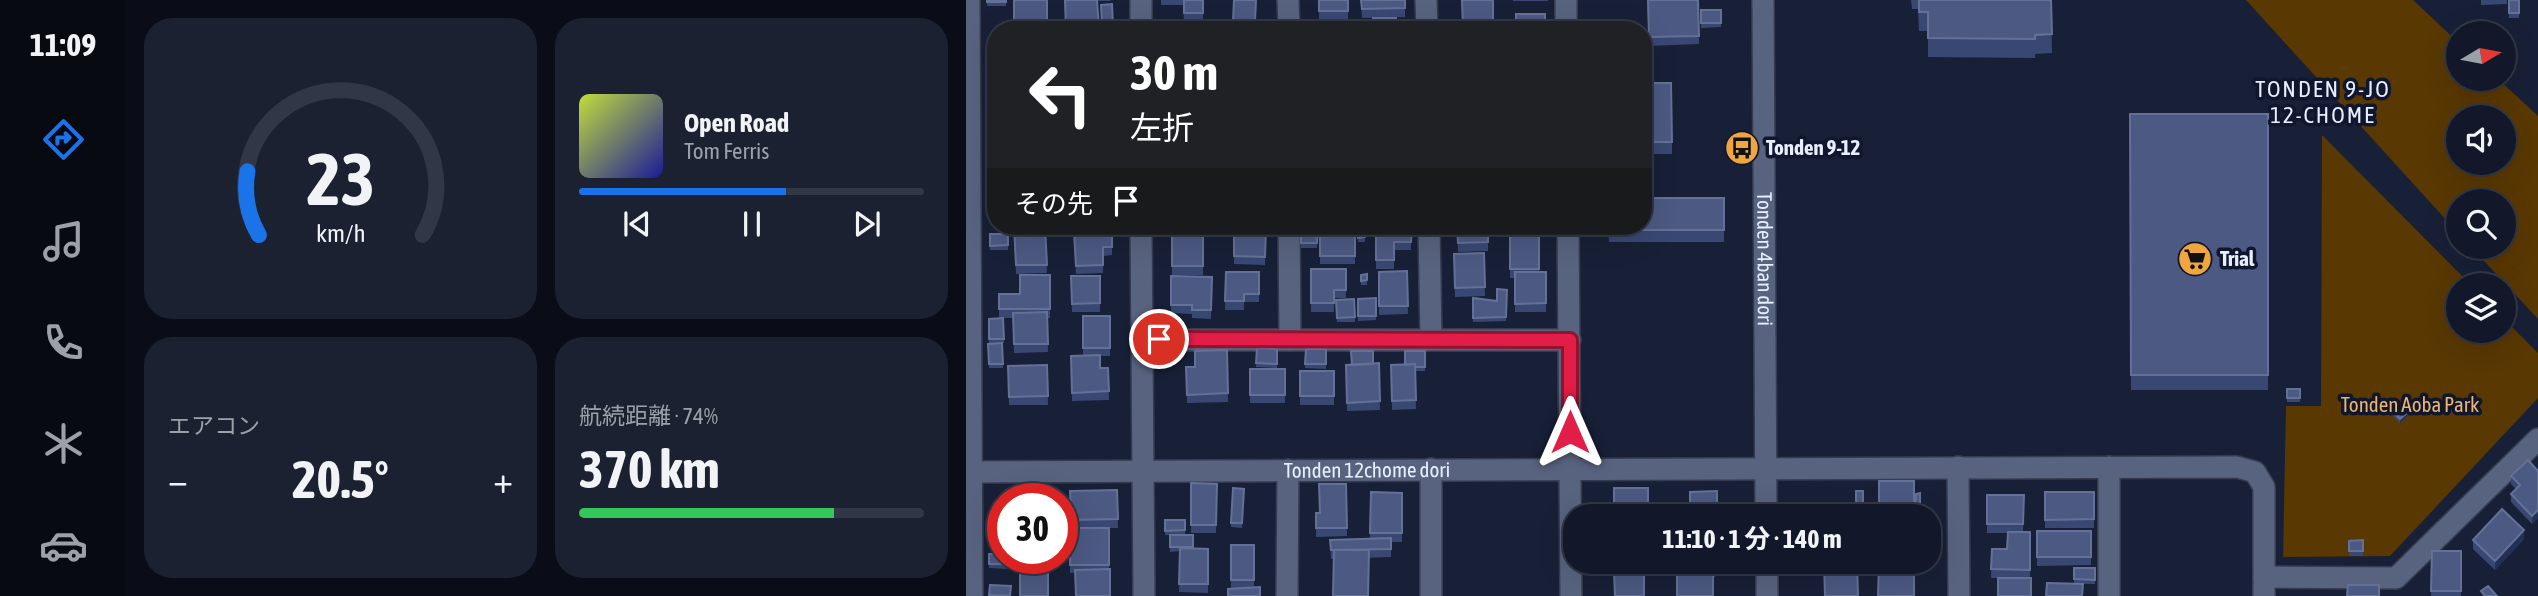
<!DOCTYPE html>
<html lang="ja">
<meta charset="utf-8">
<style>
:root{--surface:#121829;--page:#1b2131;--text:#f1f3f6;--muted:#9ca0a8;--line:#313746;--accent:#1a73e8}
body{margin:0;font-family:"Asap Condensed","Noto Sans JP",sans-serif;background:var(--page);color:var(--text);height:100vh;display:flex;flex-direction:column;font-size:26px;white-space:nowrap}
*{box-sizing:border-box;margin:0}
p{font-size:23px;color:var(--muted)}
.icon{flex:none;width:38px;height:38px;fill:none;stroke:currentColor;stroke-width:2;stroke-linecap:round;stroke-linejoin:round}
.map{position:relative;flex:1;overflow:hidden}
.panel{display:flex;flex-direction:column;gap:18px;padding:18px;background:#0a0d17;width:840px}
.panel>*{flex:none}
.hud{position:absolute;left:21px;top:21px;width:665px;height:214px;border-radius:28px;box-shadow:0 7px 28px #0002,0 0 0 2px var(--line);background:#202124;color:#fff;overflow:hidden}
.needle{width:46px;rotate:80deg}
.controls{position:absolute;left:1480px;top:21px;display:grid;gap:14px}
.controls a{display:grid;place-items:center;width:70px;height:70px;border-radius:50%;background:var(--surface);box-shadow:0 7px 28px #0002,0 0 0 2px var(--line);font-size:35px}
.speed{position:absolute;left:21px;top:483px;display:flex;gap:14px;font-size:35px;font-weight:700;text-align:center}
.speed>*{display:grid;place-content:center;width:91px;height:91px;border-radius:50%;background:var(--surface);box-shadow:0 7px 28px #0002,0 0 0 2px var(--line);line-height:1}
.speed .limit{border:10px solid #d22;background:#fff;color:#111}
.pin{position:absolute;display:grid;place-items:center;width:60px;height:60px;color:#fff;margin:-30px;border:4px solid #fff;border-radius:50%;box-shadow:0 2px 7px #0007}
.me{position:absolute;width:77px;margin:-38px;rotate:0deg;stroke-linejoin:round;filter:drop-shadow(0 0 5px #0008)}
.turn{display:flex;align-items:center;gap:24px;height:147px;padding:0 28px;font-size:32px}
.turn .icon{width:91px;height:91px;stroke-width:2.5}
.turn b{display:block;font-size:49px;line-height:60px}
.then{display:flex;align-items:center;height:66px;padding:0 28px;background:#0003;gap:14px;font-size:26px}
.big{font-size:52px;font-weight:700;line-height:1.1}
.panel .tile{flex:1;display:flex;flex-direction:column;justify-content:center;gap:10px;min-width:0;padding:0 24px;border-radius:28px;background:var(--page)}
.panel .dial{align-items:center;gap:0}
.dial svg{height:182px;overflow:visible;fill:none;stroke:var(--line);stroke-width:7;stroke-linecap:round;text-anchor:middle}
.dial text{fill:var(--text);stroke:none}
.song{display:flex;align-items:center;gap:21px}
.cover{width:84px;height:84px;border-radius:10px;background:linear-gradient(135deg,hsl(70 70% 55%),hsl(240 70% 35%))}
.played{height:7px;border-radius:4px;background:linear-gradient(90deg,var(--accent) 60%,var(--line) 60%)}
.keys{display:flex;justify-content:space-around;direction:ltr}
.heat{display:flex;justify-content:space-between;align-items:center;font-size:38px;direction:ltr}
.charge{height:10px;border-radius:5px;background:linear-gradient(90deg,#34c759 74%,var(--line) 0)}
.panel .tiles{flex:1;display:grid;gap:18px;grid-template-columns:repeat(2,1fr)}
.trip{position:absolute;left:597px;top:504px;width:378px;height:70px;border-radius:28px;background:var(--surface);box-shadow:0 7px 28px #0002,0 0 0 2px var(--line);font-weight:700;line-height:70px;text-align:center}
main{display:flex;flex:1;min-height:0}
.tab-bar{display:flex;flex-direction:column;width:126px;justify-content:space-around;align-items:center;background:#070a10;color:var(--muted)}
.tab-bar .icon{width:49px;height:49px}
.tab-bar .on{color:var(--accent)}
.tab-bar b{font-size:32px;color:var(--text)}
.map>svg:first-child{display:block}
</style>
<main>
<nav class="tab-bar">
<b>11:09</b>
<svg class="icon on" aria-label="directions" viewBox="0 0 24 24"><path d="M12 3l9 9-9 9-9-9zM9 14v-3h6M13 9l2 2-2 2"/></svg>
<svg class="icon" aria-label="music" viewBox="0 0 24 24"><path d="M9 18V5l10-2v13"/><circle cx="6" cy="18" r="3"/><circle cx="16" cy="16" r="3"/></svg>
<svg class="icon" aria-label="phone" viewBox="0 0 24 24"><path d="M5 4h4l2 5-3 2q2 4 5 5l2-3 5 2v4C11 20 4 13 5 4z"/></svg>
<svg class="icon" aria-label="climate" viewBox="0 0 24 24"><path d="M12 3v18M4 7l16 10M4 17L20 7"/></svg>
<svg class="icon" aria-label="car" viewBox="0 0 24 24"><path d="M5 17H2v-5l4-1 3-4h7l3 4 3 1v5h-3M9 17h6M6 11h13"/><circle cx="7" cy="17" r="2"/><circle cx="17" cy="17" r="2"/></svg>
</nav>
<section class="panel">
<div class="tiles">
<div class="tile dial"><svg viewBox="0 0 100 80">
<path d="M14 69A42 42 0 1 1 86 69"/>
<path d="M14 69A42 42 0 0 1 9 41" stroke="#1a73e8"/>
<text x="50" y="56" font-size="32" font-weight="700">23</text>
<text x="50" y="72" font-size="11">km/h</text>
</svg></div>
<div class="tile">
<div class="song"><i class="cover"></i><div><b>Open Road</b><p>Tom Ferris</p></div></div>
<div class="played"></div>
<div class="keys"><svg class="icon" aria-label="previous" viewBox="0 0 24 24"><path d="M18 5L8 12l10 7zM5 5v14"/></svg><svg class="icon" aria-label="pause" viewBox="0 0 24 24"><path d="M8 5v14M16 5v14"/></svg><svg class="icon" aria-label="next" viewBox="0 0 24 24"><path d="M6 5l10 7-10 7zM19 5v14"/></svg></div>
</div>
<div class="tile"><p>エアコン</p>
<div class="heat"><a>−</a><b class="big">20.5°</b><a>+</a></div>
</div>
<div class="tile"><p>航続距離 · 74%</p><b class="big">370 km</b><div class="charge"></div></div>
</div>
</section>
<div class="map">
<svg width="1572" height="596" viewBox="0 0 1572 596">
<rect width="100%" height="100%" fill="#182037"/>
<path fill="#593802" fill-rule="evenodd" d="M1280,0H1447L1493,43V79H1532L1572,116V319L1505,247H1538V201H1493V234ZM1493,117H1538V163H1493Z
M1356,135L1505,285H1493V331H1538V319L1572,353V398L1424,556L1317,557L1320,406H1355Z"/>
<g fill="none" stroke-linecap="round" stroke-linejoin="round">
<g stroke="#363b4f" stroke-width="24">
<g id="minor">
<path d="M3,0L6,596"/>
<path d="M175,0V30"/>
<path d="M322,0L323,30"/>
<path d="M460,0L461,30"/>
<path d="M600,0V30"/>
<path id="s1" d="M797,0L800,516"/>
<path d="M175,226L178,596"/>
<path d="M323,226L324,340"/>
<path d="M463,226L465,339"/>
<path d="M602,226L605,596"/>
<path d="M175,340H604"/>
<path d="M992,467L993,596"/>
<path d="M1143,467V596"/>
<path id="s2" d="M0,472L1271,467L1289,472L1298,487V596"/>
<path d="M801,562V596"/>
<path d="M1298,577L1430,578L1572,439"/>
<path d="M321,596L322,470"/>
<path d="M465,596V469"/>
</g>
</g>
<use href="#minor" stroke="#58637f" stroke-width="21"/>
</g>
<path fill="#394873" d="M21,0H40V6H21Z
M99,0H145L144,1H131L133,30H100Z
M195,0H237V22L218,21L217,5H195Z
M268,0H290L289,30H262L277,29H267Z
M353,0H382V20H353Z
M395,0H439V17L396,18Z
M547,0H582V1H547Z
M681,0H732L733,44L683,46Z
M945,0H1085L1086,53L1069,54V58L962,57V31H953L952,9H946Z
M1515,0H1541V4L1515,5Z
M1543,0H1553V18H1543Z
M735,10H755V27L735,28Z
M677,83L706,142V154H677Z
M1164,114H1302V390H1165Z
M22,140H30V155L22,154Z
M21,192H30V207H21Z
M758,198V242H643L642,226Z
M48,226H79L81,273L50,274Z
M117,226H149V229L117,230Z
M335,226H352L351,248H335Z
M380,226H387V228H389V264H354V228H380Z
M391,226H399V242H392Z
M410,226H451H445V250H428V269H410Z
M491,226H522V251L492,252Z
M543,226H575V230H543Z
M206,227H237V275H206Z
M268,227L300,228L299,265L268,264Z
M146,231V255L137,256V273L110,274L108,232Z
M24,234H42V250H24Z
M544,234H573V272H580V312H549V278H544Z
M518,253L519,296L489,297L488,254Z
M345,269H380V298H368V312H345Z
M441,271L442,314L413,315V272Z
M260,272H293V302H278V310H259Z
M84,275V318H81L82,352L48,353L47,318H33V294H54Z
M395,275L401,280V285H395Z
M105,276H134V312H106Z
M205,276L246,277L245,319L226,318V314L205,313Z
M541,290L540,321L507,322V298L531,301Z
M410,298V320L392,321V299Z
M388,299L389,322H371L370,300Z
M117,316H144V356H134V368H142L143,400L106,401L105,356L117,355Z
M23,319L38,339V343H36L37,368H23Z
M291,348L311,349V368L290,367Z
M340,349H360V369L339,368Z
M261,350L262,402L221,403L220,367H229Z
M459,351V371H449L450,409L426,410L425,365H439Z
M413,363L414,410L381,411L380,365Z
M81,365L82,405H43L42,366Z
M284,369H319V403H284Z
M334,371H368V405H334Z
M1321,389H1334V402H1321Z
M1437,404L1449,409L1443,415L1441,413V417L1434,423L1428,417V413L1437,409Z
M1572,471V518L1566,524L1545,502V494L1550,489L1545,484V476Z
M225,483L251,484L250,533H225Z
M380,484L381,536L350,537V513H354Z
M267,488L278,489L276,528L265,527Z
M151,490L152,528H138H143V569L104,573V528H105L104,491Z
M897,491V516H892L890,508Z
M405,492L436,493V542H425V557L365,559L364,540L404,539Z
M1079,492H1128V528H1079Z
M1021,495H1058L1057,532H1064V578H1025L1026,549H1041L1042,533H1021Z
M199,520H219V535H199Z
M1071,531H1125V565L1071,566Z
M204,535H227V548L242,549V593L213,592L214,551L204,552Z
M1558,539L1529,570L1507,549V540Z
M1397,540V556H1383V541Z
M265,545H288V588H265Z
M1466,551H1495V596H1465Z
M23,554L41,558V569L23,568Z
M53,558H81V569L53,570Z
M636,562H651V563L636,564Z
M666,562H697V575H678L666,572Z
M715,562H757V566H749V577L715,575Z
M1108,568H1129V584H1108Z"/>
<path fill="#243055" d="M1449,404V409L1443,415V410Z
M1441,413V417L1434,423V419Z
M1572,510V518L1566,524V516Z
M1558,530V539L1529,570V561Z"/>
<path fill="#4c5982" stroke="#647196" stroke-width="2" d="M21,0H40V2H21Z
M48,0H81V30H48Z
M99,0H131L133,27L127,28V30H100Z
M218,0H237V13H218Z
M268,0H290L289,21L267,20Z
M353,0H382V11H353Z
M395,0H439V8L396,9Z
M496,0H527V30H497Z
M682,0H732L733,36L683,37Z
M953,0H1085L1086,34L1069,35V39L962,38V12H953Z
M1543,0H1553V13H1543Z
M146,4L147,25L136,26L135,5Z
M735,10H755V23H735Z
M550,14H579V30H550Z
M407,18H430L431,30H407Z
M356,20H386V30H356Z
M203,22L244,23V30H203Z
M434,24H444L445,30H434Z
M136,27H156V30H136Z
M677,83H705L706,142H677Z
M1164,114H1302V375H1165Z
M22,140H30V150H22Z
M21,192H30V202H21Z
M677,198H758V230H643V226H677Z
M48,226H79L81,265H50Z
M335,226H352L351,243H335Z
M410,226H446L445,242H428V260H410Z
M491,226H522V242L492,243Z
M206,227H237V266H206Z
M268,227L300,228L299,257L268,256Z
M354,228H389V256H354Z
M391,230H399V237L392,238Z
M146,231V247H137V265L110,266L108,232Z
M24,234H42V245L24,246Z
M544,234H573V269H544Z
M518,253L519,287L489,288L488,254Z
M345,269H380V290H368V303H345Z
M441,271L442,306H413V272Z
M260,272H293V294H278V301H259Z
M549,272H580V303L549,304Z
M401,274V280L395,281V275Z
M54,275H84V309H33V294H54Z
M105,276H134V303L106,304Z
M205,276L246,277L245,310H226V305H205Z
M531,289L541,290L540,317L507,318V298L531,301Z
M410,298V316H392V299Z
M388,299L389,317L371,318L370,300Z
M81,312L82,344H48L47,313Z
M117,316H144V348H117Z
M37,318L38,339H23V319Z
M36,343L37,364H23L22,344Z
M291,348L311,349V364L290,363Z
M340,349H360V364H339Z
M261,350L262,393L221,395L220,367H229V351Z
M385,351H407V364L386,365Z
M439,351H459V367H449V364L439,365Z
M134,355V368H142L143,391L106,393L105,356Z
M413,363L414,401L381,403L380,365Z
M449,364L450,400L426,401L425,365Z
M81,365L82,396L43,397L42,366Z
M284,369H319V395H284Z
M334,371H368V396H334Z
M1321,389H1334V398H1321Z
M1443,398L1449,404L1443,410L1437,404Z
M1435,407L1441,413L1434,419L1428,413Z
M1562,460L1572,471V510L1566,516L1545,494L1554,485L1545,476Z
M913,481H948V516H913Z
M225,483L251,484L250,525H225Z
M353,484H380L381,528H350V513H354Z
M267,488L278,489L276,523H265Z
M648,488H682V516H648Z
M77,489V498L82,499H40V490Z
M151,490L152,519L105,520L104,491Z
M751,491V516H724V492Z
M890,491H897V511H892L891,507L890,508Z
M405,492L436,493V533H404Z
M1079,492H1128V519L1079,520Z
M954,493V510H950V494Z
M1021,495H1058L1057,524H1021Z
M891,507L892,516H859L858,508Z
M1536,509L1558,530L1529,561L1507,540Z
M199,520H219V530L199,531Z
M104,528H143V565H104Z
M1071,531H1125V557H1071Z
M1042,532H1064V570L1025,569L1026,549H1041Z
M204,535H227V547H204Z
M425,538V549L365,550L364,540Z
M1397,540V551H1383V541Z
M265,545H288V580H265Z
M214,548L242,549V584H213Z
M368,550H403L402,596H367Z
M1466,551H1495V591H1465Z
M23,554H37V558H41V564H23Z
M53,558H81V561L53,562Z
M666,562H697V566L666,567Z
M715,562H749V568H715Z
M858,562H891L892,596H859Z
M913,562H948V596H912Z
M951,562H955V572H951Z
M1108,568H1129V580L1108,579Z
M54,569H82V596H54Z
M144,569V596H110L109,570Z
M648,572H678V596H649Z
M711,575H747V596H711Z
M1032,578H1065V596H1032Z
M1081,583L1117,584L1116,596H1080Z
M24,585L45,586L44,596L23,595Z
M1382,585H1413V596H1381Z
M1522,586L1531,596H1519L1515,591Z
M294,587V596H262V589Z"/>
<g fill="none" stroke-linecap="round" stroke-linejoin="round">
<g stroke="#92132f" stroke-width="18">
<path id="route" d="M193,339L604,340V432"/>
</g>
<use href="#route" stroke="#e11d48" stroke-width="12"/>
</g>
<defs>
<g id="bus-disc" transform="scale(1.75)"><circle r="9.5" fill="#f0a63e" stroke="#0f162d"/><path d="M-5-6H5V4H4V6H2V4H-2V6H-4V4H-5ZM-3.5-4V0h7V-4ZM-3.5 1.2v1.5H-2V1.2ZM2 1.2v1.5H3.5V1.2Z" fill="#111"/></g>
<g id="supermarket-disc" transform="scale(1.75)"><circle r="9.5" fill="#f0a63e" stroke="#0f162d"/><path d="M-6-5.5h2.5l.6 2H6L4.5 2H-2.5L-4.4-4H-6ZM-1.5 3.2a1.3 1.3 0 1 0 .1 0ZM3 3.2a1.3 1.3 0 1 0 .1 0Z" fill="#111"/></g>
</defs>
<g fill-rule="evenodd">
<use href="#bus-disc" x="776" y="148"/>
<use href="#supermarket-disc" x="1229" y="259"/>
</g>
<g text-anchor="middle" stroke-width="7" stroke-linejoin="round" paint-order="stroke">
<g font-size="21" font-weight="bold" fill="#e7eefe" stroke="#0f162d" text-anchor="start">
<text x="800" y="155">Tonden 9-12</text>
<text x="1254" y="266">Trial</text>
</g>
<g font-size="21" fill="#e7eefe" stroke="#0f162d">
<text dy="7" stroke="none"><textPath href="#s1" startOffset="259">Tonden 4ban dori</textPath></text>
<text dy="7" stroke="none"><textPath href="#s2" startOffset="401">Tonden 12chome dori</textPath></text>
</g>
<g font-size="21" fill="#edb56c" stroke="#0f162d">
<text x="1444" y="412">Tonden Aoba Park</text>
</g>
<g font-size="23" letter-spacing="2" fill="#e7eefe" stroke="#0f162d">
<text x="1357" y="97">TONDEN 9-JO<tspan x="1357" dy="26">12-CHOME</tspan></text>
</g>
</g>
</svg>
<div class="controls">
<a><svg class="needle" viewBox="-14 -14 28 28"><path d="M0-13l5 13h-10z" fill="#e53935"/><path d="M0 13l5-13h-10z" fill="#9ca0a8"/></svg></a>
<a><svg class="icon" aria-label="sound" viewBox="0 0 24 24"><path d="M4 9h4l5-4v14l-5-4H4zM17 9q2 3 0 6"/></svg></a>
<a><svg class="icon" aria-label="search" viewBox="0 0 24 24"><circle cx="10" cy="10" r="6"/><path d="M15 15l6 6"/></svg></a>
<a><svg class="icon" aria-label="layers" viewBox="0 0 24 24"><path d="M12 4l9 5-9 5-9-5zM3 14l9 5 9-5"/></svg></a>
</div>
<div class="speed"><div class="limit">30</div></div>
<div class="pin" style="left:193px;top:339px;background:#d93025"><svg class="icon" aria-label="arrive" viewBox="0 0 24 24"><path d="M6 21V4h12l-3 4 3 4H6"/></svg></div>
<svg class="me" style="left:604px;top:432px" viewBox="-20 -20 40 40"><path d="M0-17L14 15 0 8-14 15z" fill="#e11d48" stroke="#fff" stroke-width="4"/></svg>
<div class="trip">11:10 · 1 分 · 140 m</div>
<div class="hud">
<div class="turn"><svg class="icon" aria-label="left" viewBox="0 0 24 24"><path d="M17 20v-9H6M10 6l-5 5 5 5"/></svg><div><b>30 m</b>左折</div></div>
<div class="then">その先<svg class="icon" aria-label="arrive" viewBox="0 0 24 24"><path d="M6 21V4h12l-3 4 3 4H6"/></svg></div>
</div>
</div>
</main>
